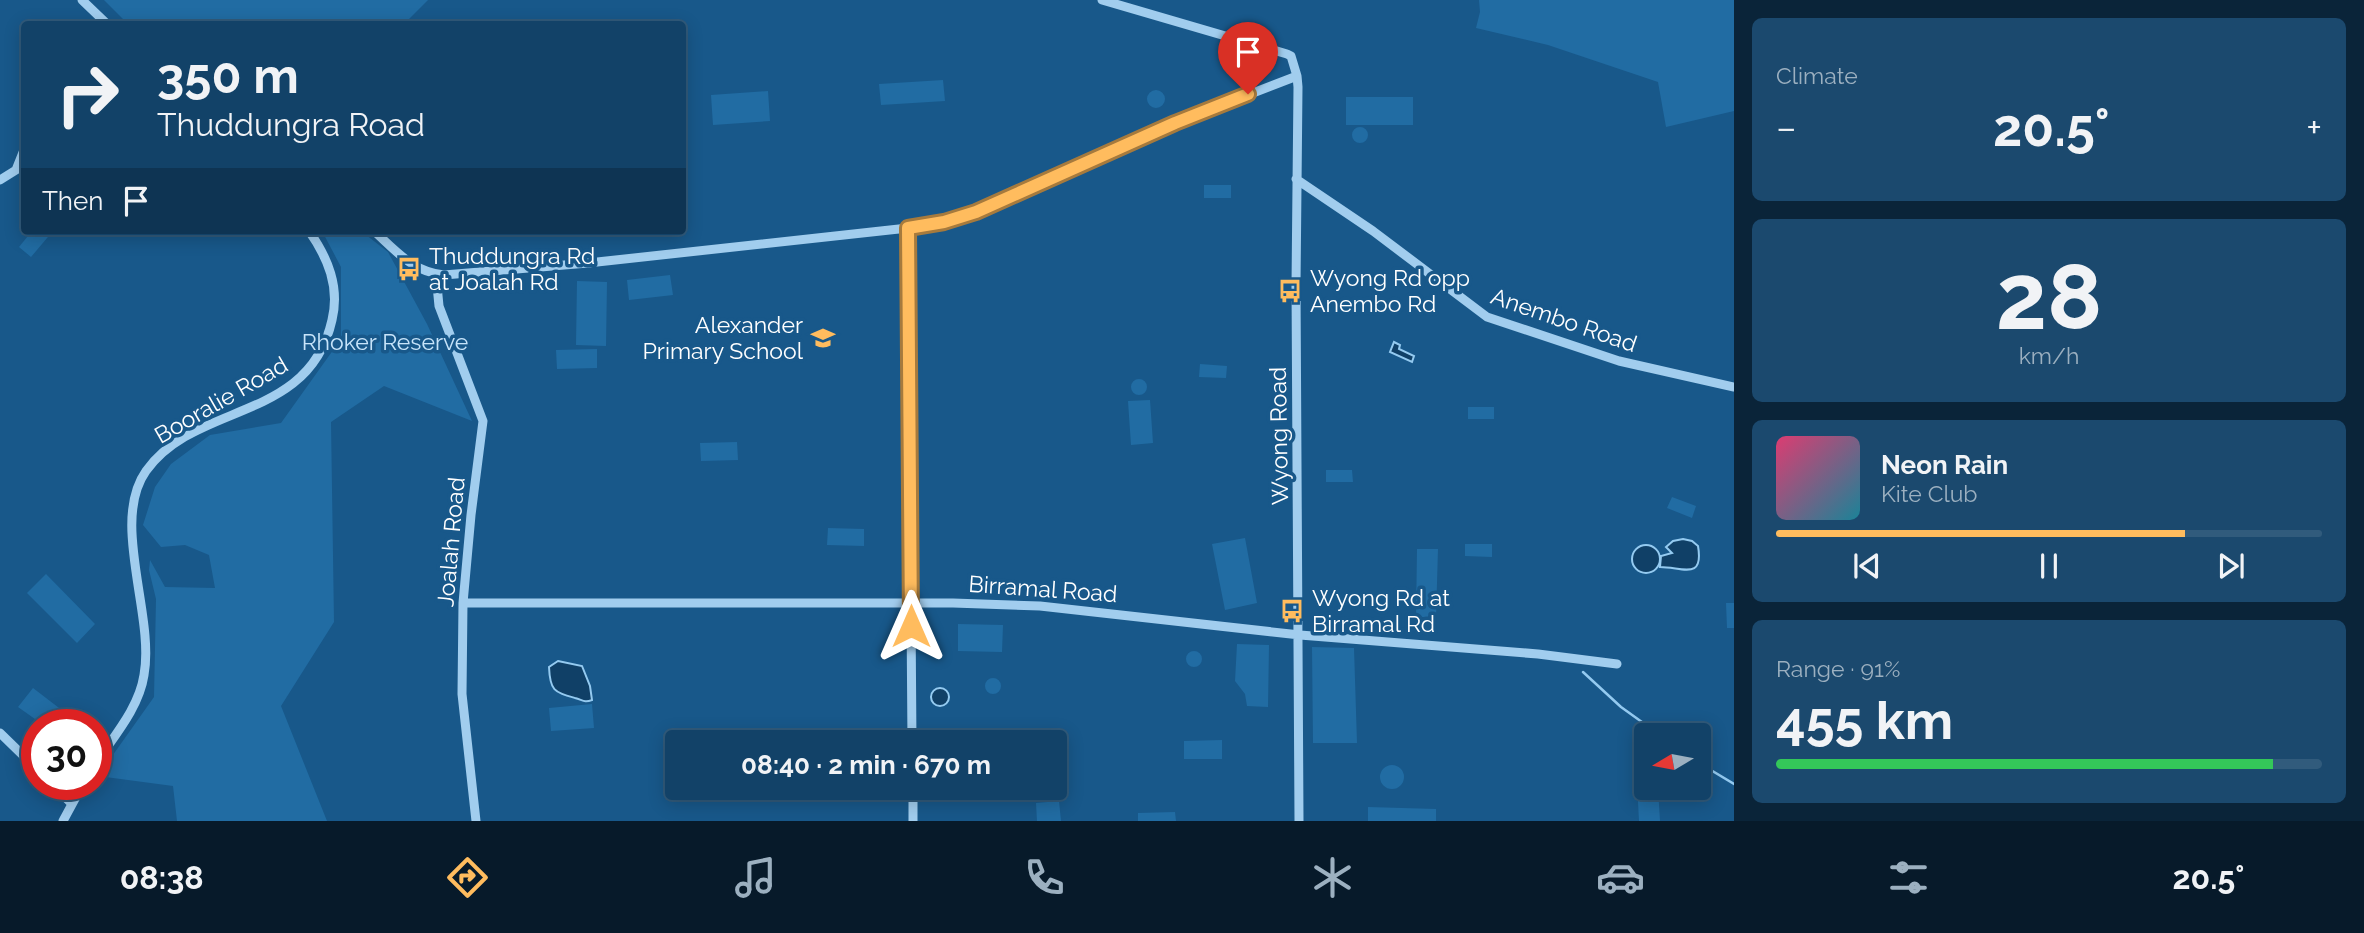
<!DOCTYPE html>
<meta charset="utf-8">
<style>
:root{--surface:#124268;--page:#1b496e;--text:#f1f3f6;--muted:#9cb0c0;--line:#315b7c;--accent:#ffbc5e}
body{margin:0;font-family:Raleway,sans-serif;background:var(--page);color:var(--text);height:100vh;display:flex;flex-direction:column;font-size:26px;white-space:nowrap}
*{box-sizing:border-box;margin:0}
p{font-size:23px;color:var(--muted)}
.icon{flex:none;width:38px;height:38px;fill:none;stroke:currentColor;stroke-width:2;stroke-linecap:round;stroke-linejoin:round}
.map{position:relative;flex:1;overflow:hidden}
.panel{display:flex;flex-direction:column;gap:18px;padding:18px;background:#0a2439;width:630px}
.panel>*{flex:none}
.banner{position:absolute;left:21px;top:21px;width:665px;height:214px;border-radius:7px;box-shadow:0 4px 18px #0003,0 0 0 2px var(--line);background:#124268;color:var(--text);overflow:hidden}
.needle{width:46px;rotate:260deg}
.fabs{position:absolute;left:1634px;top:723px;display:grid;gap:14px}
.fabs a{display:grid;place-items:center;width:77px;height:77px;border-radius:7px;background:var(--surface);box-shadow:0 4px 18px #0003,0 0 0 2px var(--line);font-size:35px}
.speed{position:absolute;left:21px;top:709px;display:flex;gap:14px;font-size:35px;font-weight:700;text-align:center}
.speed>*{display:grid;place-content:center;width:91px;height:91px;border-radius:50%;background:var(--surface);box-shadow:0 4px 18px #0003,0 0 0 2px var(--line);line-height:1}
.speed .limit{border:10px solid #d22;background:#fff;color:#111}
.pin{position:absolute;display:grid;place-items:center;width:60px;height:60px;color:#fff;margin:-72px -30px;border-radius:50% 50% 50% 0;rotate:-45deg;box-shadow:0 0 7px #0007}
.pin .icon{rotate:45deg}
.me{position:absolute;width:77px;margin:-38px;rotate:0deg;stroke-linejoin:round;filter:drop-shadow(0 0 5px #0008)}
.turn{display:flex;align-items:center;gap:24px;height:147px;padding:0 21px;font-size:32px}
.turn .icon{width:91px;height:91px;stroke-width:2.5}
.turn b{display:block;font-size:49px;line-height:60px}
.then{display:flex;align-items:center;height:66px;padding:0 21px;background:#0003;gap:14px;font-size:26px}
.big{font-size:52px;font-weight:700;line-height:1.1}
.panel .card{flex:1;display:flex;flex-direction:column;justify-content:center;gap:10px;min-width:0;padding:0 24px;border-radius:10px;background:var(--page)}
.panel .dial{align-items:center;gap:0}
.dial b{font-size:91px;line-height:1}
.song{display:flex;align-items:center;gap:21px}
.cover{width:84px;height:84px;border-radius:10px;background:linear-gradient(135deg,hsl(340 70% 55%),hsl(190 70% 35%))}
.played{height:7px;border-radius:4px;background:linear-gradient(90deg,var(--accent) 75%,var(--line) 75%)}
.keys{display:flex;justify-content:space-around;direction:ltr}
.heat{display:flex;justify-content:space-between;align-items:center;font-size:38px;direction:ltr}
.charge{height:10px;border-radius:5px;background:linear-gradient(90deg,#34c759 91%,var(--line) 0)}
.trip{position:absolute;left:665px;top:730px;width:402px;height:70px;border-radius:7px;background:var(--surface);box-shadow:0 4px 18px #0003,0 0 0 2px var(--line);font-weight:700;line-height:70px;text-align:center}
.tabs{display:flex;height:112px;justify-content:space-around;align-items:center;background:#071a2a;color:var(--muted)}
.tabs .icon{width:49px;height:49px}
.tabs .active{color:var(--accent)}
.tabs b{font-size:32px;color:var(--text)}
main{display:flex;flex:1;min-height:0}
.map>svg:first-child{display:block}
</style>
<main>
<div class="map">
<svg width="1734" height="821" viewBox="0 0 1734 821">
<rect width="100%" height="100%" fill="#18588a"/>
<path fill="#216ca3" d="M104,0H428L404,24H128Z
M1479,0H1734V111L1666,127L1658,82L1548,45L1476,28L1480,12Z
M943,80L945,101L881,105L879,84Z
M1147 99a9 9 0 1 1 18 0a9 9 0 1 1-18 0Z
M768,91L770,121L713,125L711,95Z
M1346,97H1413V125H1346Z
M1352 135a8 8 0 1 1 16 0a8 8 0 1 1-16 0Z
M1204,185H1231V198H1204Z
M32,231H53L31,257L19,247Z
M322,231H361L388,252L427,324L472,421L384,386L331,422L334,622L281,706L327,821H177L173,786L98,776L154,697L156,599L149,570L150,560L165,587L215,588L209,555L185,545L161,547L143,525L155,487L171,464L210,435L281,423L341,339V267Z
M670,275L673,295L629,300L627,280Z
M577,281L607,282L606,346L576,345Z
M597,349V368L557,369L556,350Z
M1200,364L1227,366L1226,378L1199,377Z
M1131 387a8 8 0 1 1 16 0a8 8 0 1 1-16 0Z
M1150,400L1153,443L1131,445L1128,401Z
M1468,407H1494V419H1468Z
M737,442L738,460L701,461L700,443Z
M1326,470H1352L1353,482H1326Z
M1672,497L1696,506L1692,518L1667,508Z
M828,528L864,529V546L827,545Z
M1245,538L1257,603L1225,610L1212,544Z
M1465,544H1492V557L1465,556Z
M1417,549H1438L1436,617H1416Z
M46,574L95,624L77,643L27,593Z
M1726,603H1734V628H1727Z
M958,624L1003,625L1002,652L958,651Z
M1237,644L1269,645L1268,707L1247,706L1245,694L1235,681Z
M1312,647L1354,648L1357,743H1313Z
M1186 659a8 8 0 1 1 16 0a8 8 0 1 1-16 0Z
M985 686a8 8 0 1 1 16 0a8 8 0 1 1-16 0Z
M33,688L80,724H42L18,707Z
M592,704L594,728L551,731L549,708Z
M1222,740V759H1184V741Z
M1380 777a12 12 0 1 1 24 0a12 12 0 1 1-24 0Z
M1637,783H1647V788H1658L1660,821H1639Z
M1059,801L1061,821H1037L1036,803Z
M1368,807L1436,809V821H1368Z
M1175,812L1176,821H1138V813Z"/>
<path fill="#104067" stroke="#94caf0" stroke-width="2" d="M1394,342L1400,345L1399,349L1414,356L1412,362L1390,352Z
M1683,539L1692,541L1698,546C1704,581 1682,567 1660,567L1661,556L1672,553L1666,547L1673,541Z
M1632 559a14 14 0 1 1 28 0a14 14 0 1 1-28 0Z
M558,661L582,666L590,686L592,700C584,703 583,700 575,698C554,692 550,691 549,667Z
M931 697a9 9 0 1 1 18 0a9 9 0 1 1-18 0Z"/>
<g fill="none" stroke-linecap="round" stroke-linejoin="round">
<path stroke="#94caf0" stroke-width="2.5" d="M1583,672L1621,707L1660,735
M1699,763L1734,784"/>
<path stroke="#a1cdee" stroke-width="9" d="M82,0L107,24
M1102,0L1287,54L1291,56L1297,76L1298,87L1296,285L1299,821
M1296,179L1373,231L1487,317L1619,361L1734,387
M0,180L16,170L24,150
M908,228L912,742
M374,231C396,251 413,272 444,275L588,263L908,228L944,222L977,212L1175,123L1297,76
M436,275L439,306L483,421L471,515L463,603L462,694L476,821
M463,603H953L1040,606L1300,635L1538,654L1617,664
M0,733L37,769
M96,763C114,736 139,708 144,675C155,615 110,522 146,471C196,401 309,423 332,320C340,287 328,258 309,231
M52,784L71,803
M63,821L83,784
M913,821V788"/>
</g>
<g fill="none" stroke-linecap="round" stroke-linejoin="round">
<g stroke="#a67a3d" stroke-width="18">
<path id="route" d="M911,626L908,228L944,222L976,212L1175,123L1248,94"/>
</g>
<use href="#route" stroke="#ffbc5e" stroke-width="12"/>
</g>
<defs>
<g id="bus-bare" transform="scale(1.89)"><path d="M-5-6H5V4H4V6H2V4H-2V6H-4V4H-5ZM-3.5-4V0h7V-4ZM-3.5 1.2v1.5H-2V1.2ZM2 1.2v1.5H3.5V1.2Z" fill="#ffbc5e" stroke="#18588a" stroke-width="2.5" paint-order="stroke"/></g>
<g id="school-bare" transform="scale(1.89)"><path d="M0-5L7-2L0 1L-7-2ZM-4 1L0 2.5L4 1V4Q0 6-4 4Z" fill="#ffbc5e" stroke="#18588a" stroke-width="2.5" paint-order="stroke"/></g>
</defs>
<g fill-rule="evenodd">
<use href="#bus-bare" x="409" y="269"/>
<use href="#bus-bare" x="1290" y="291"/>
<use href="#school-bare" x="823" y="338"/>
<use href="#bus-bare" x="1292" y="611"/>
</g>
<g text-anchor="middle" stroke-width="7" stroke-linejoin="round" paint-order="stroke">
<g font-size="23" fill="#fff" stroke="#18588a" text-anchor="start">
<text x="429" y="264">Thuddungra Rd<tspan x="429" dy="26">at Joalah Rd</tspan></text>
<text x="1310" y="286">Wyong Rd opp<tspan x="1310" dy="26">Anembo Rd</tspan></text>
<text x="803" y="333" text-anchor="end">Alexander<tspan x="803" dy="26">Primary School</tspan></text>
<text x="1312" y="606">Wyong Rd at<tspan x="1312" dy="26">Birramal Rd</tspan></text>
</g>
<g font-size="23" fill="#fff" stroke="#18588a">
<text transform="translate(1564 320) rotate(19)" y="8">Anembo Road</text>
<text transform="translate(221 400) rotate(-30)" y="8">Booralie Road</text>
<text transform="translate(1279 436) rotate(-91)" y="8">Wyong Road</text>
<text transform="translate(451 542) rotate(-85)" y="8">Joalah Road</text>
<text transform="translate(1043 589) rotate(4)" y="8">Birramal Road</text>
</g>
<g font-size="23" fill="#c7e4fa" stroke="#18588a">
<text x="385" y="350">Rhoker Reserve</text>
</g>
</g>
</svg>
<div class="fabs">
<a><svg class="needle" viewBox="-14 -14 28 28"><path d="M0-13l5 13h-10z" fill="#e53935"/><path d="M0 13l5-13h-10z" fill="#9cb0c0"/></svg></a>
</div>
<div class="speed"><div class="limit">30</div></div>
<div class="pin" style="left:1248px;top:94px;background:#d93025"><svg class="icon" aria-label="arrive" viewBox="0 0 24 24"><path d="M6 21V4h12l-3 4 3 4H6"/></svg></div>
<svg class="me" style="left:911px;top:626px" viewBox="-20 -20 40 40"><path d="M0-17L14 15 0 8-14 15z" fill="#ffbc5e" stroke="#fff" stroke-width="4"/></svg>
<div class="trip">08:40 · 2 min · 670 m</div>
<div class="banner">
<div class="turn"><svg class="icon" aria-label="right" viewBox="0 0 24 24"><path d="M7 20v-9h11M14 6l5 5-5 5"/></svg><div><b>350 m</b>Thuddungra Road</div></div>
<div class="then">Then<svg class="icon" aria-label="arrive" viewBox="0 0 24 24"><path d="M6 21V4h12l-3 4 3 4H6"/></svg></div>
</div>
</div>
<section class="panel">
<div class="card"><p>Climate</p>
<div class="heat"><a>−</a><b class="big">20.5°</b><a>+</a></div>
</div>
<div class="card dial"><b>28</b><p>km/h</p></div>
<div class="card">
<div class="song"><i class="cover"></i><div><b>Neon Rain</b><p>Kite Club</p></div></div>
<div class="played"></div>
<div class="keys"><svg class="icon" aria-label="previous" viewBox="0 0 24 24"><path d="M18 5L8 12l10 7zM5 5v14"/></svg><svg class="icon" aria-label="pause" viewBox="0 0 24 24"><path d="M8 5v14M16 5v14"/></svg><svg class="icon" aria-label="next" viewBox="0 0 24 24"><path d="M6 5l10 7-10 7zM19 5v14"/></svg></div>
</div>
<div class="card"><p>Range · 91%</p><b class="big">455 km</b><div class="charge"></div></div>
</section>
</main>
<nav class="tabs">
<b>08:38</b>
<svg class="icon active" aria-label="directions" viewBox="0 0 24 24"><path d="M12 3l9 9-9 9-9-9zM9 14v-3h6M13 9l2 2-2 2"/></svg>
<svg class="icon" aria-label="music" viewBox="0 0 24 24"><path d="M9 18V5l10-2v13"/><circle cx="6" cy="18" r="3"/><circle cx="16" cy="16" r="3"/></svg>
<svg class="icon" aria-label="phone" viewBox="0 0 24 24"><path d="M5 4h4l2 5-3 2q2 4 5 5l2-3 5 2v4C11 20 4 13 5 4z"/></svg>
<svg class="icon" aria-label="climate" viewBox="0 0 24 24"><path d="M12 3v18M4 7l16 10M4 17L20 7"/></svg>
<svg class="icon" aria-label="car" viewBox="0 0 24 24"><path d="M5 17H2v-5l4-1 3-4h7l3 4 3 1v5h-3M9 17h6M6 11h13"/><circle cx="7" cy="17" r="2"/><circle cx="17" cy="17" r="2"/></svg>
<svg class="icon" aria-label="filters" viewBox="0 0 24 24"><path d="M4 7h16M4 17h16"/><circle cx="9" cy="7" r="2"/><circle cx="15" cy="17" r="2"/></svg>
<b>20.5°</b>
</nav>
